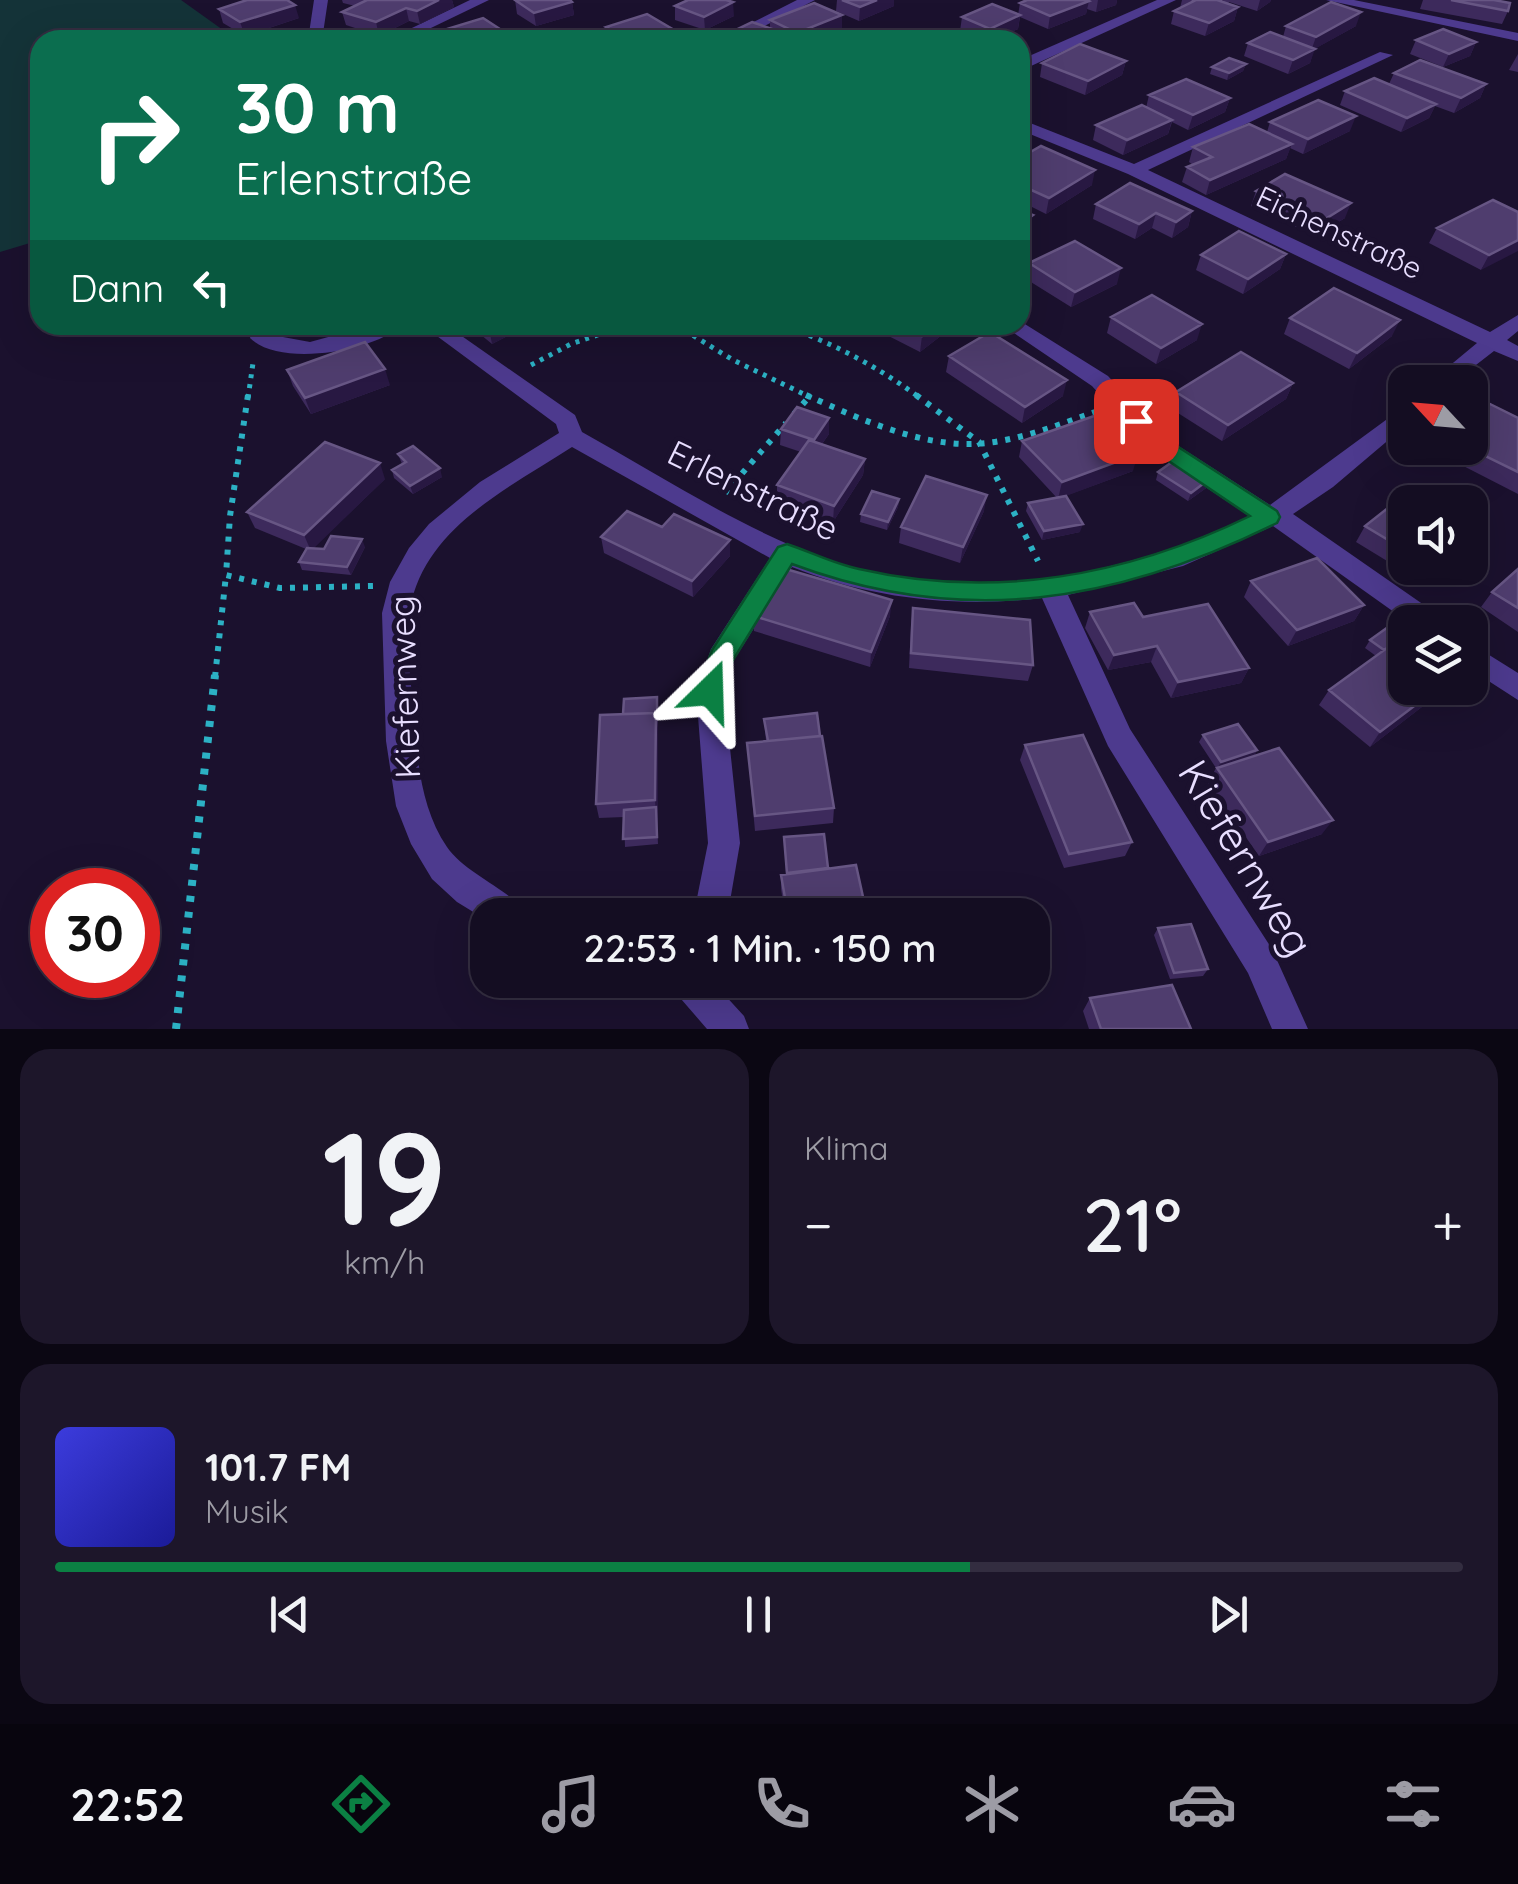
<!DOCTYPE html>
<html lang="de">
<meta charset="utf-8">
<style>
:root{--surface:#140d22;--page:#1d162a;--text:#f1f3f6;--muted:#9d9ca5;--line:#332d40;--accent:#0b8043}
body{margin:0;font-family:Quicksand,sans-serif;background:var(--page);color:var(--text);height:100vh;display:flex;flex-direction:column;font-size:38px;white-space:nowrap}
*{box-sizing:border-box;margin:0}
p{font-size:32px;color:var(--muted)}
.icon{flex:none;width:55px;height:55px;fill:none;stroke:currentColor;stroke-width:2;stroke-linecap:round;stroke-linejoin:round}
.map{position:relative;height:1029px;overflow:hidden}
.side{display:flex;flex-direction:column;gap:20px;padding:20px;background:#0b0713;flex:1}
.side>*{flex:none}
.banner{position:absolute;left:30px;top:30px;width:1000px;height:305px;border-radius:30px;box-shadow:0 10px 40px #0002,0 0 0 2px var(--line);background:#0b6e4f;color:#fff;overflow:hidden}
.needle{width:65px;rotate:296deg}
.buttons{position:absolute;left:1388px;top:365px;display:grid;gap:20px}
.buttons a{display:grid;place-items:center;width:100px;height:100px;border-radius:20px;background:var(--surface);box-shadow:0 10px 40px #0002,0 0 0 2px var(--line);font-size:50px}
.speed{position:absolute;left:30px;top:868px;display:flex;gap:20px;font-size:50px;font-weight:700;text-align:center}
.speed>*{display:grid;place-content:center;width:130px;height:130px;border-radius:50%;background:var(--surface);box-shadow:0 10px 40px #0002,0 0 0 2px var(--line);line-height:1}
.speed .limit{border:15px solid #d22;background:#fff;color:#111}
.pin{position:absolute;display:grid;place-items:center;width:85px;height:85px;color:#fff;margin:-42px;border-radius:20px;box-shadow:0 5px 15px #0006}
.me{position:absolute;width:110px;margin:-55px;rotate:22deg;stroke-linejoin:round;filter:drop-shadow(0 0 8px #0008)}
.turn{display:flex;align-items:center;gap:35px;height:210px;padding:0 40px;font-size:45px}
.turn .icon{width:130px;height:130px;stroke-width:2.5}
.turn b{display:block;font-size:70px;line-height:85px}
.then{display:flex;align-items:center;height:95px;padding:0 40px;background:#0003;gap:20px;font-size:38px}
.big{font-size:75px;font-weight:600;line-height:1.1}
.side .card{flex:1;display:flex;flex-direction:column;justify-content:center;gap:15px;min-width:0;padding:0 35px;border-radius:30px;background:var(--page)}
.side .dial{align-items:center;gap:0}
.dial b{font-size:130px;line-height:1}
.song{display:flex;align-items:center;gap:30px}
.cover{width:120px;height:120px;border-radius:15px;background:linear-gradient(135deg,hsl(240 70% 55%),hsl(240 70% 35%))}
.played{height:10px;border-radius:5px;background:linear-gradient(90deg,var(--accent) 65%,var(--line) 65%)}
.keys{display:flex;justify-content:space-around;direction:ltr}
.heat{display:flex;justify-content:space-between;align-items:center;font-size:55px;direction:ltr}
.side .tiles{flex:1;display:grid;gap:20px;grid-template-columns:1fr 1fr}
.card:last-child{grid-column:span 2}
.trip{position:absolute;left:470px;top:898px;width:580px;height:100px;border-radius:30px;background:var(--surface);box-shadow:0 10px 40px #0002,0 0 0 2px var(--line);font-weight:600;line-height:100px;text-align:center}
.dock{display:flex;height:160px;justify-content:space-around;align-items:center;background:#08050e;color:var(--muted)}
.dock .icon{width:70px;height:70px}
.dock .selected{color:var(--accent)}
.dock b{font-size:45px;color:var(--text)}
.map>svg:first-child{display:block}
</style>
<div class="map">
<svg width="1518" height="1029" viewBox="0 0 1518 1029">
<rect width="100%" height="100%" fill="#1b112e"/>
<path fill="#143338" d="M0,0H181L237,40H40V240L0,252Z"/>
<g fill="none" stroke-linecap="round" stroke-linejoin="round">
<path stroke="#2cb1c4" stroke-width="5" stroke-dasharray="4 6" stroke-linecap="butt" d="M676,325L733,360L812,398
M781,325C831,342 877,366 920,398
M531,365L571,344L627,325
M248,398L253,363"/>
<path stroke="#2cb1c4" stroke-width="6" stroke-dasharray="5 8" stroke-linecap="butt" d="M248,395L230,516L226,575L280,588L373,586
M806,395C855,417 914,444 968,444C1011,444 1055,426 1095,412
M916,395L979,442L1038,561
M794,414L810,396
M725,493L786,423
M215,677L226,575"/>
<path stroke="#2cb1c4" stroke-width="8" stroke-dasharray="6 10" stroke-linecap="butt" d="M176,1029L215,675"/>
<path fill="#4d3a8e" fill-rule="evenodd" d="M314,0H328L322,40H308Z
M470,0H489L406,40H387Z
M797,0H815L737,40H718Z
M1157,0H1176L1020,71V60Z
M1326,0H1354L1518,33V41Z
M1380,52L1393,55L1148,170L1490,332L1518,315V331L1507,340L1518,346V361L1494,351L1454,382H1430L1477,343L1128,174L1020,130V119L1134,164Z
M1020,321L1108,376L1163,436L1270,505L1405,406V426L1333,487L1293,514L1437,614L1440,622H1408L1273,526L1183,566L1068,595L1130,729L1272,949L1308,1029H1272L1248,973L1108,746L1042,598C958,608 871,599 792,567L734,660L724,691L740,843L729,907L725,915H686L697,898L708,843L696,691L711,649L770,558L572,447C509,488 424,528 410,609C405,642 411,682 414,715C417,760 421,809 447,847C466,875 516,892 526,915H488V921L457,902L432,879L411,844L396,806L386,741L382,613L390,582L409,548L429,524L480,482L559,433L556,424L422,325H446L575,415L582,432C661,476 740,528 825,559C962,608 1122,578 1249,516L1147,448L1092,386L1002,325H1020Z
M254,325H274L272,335L310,342L372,325H402C375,351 280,368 250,338Z
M1470,643L1518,673V700L1470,669Z
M670,980H711L744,1016L749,1029H707L675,992Z"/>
</g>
<path fill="#3d2a5c" d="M342,0H452L454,7L420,24L409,21L379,36L346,25L342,12L355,6L343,3Z
M515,0L572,2L574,15L536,26L517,14Z
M837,0H894V6L859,21L836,11Z
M1027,0H1117L1116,5L1096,12L1087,9L1086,14L1048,29L1020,17L1018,29L993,40H983L960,31L962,17L1018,15L1020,3Z
M1182,0H1271L1270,2L1257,11L1229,2L1228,4L1238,7L1234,21L1205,36L1171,24L1174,11L1180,8Z
M1423,0H1494L1508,11L1502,24L1420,9Z
M675,6L734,16L705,30L675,20Z
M219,9L299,18L245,36L223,23Z
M770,20L842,28L812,40H783L778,38V40H721V37L770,28Z
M1286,26H1356L1314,49L1310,63L1288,74L1244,56L1248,43L1283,37Z
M606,27L674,30L675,40H608Z
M1416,40L1476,42L1470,56L1443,67L1410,54Z
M1518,54V72L1509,70Z
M1126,61L1122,75L1085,95L1040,77L1042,63Z
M1246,64L1243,71L1227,80L1210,74L1212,67Z
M1394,73L1486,84L1480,98L1454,113L1435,106L1429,118L1401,132L1340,105L1345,91L1389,84Z
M1149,95L1230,98L1225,112L1188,130L1172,122L1168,134L1123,155L1093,140L1096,125L1146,108Z
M1270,122L1350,131L1303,154L1290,148L1286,159L1206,195L1182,182L1187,167L1193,165L1189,162L1193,147L1267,132Z
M1020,158L1092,185L1046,214L1020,201Z
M1256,191L1345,218L1316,236L1251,206Z
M1096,204L1192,211L1188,227L1172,238L1152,228L1135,239L1093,219Z
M1518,212L1481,270L1429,243L1437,228Z
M1286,254L1280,269L1243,294L1196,270L1201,255Z
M1029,263L1117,284L1071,307L1026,279Z
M1111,317L1197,340L1156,364L1107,333Z
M1290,318L1392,336L1349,369L1284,334Z
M469,325H529L492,344Z
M867,325H955L920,352Z
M949,356L1063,396L1022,423L946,372Z
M287,370L390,385L311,414L293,386Z
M1293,383L1286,399L1222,441L1170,408L1176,392Z
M1518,418V494L1440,454L1444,448H1470Z
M781,429L829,434L822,444L865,459L863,475L833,522L777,501V485L801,452L780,445Z
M1022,441L1133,471L1062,497L1080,532L1042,540L1026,511L1028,503L1057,498L1019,457Z
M398,454L442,477L413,494L394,478L392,470L402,464Z
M1158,472L1212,477L1209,486L1188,501L1156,480Z
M385,479L313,548L324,549L365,547L351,575L302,570L299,562L306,549L255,528L247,512Z
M899,499L898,507L887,530L860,522L861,514Z
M1405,502V568H1419L1410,575L1356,542L1365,526Z
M984,511L960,563L899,543L901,527Z
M662,527L730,540V556L693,597L604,553L601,537Z
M1518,569V632L1481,607L1492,592Z
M1251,581L1364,605L1354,621L1288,646L1244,597Z
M913,608L1033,665L1028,681L909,668L911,624Z
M1090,612L1143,617L1249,668L1241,683L1171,698L1151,662L1108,670L1085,628Z
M754,616H890L870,667L754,631Z
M1395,622L1405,688L1427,703L1370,747L1319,705L1329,690L1376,656L1365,648L1370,640Z
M658,705V844L625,847L624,817L599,818L596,804L623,714Z
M764,719L834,808L833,823L755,831L747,743L766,741Z
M1203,735L1257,750L1254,756L1322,834L1259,856L1208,783L1216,768L1199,742Z
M1025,745L1132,842L1125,856L1064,868L1020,760Z
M784,837L828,868L867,915H785L781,889V875L786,874Z
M1158,928L1208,969L1203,976L1170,979L1154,935Z
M795,980H826L796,985Z
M1090,998L1191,1029H1089L1083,1011Z"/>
<path fill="#281842" d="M439,0H452L454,7L420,24L417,11Z
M877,0H894V6L859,21L860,7Z
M1098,0H1117L1116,5L1096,12Z
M1260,0H1271L1270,2L1257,11Z
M1089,1L1086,14L1048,29L1050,16Z
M572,2L574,15L536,26L534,13Z
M733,2L734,16L705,30L704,17Z
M295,5L299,18L245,36L240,22Z
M1238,7L1234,21L1205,36L1209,23Z
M406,8L409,21L379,36L376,22Z
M1361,12L1356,26L1311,51L1316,37Z
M842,15V28L812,40H797V33Z
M1020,15L1018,29L993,40H988L990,29Z
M674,30L675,40H643Z
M503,31L505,40H474Z
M778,31V40H761Z
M1476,42L1470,56L1443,67L1449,54Z
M1315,49L1310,63L1288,74L1293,60Z
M1126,61L1122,75L1085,95L1088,81Z
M1246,64L1243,71L1227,80L1229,73Z
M1486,84L1480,98L1454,113L1461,98Z
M1230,98L1225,112L1188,130L1193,115Z
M1436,104L1429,118L1401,132L1407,118Z
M1356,116L1350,131L1303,154L1308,139Z
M1172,120L1168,134L1123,155L1127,140Z
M1292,144L1286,159L1206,195L1210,180Z
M1095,170L1092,185L1046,214L1049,198Z
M1351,203L1345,218L1316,236L1322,221Z
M1192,211L1188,227L1172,238L1176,222Z
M1156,213L1152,228L1135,239L1139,224Z
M1033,215L1030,230L1020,237V224Z
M1518,240V251L1481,270L1489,255Z
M1286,254L1280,269L1243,294L1248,279Z
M1121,268L1117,284L1071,307L1075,292Z
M1400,320L1392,336L1349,369L1357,353Z
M1202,324L1197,340L1156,364L1161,348Z
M495,325H529L492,344L489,328Z
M938,325H955L920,352L922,336Z
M385,369L390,385L311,414L305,398Z
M1067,380L1063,396L1022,423L1025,407Z
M1293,383L1286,399L1222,441L1228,425Z
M829,418V434L813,456L814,440Z
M1138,454L1133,471L1058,499L1062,482Z
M865,459L863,475L833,522L834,506Z
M380,463L385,479L311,551L304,535Z
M440,468L442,477L413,494L410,486Z
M1212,477L1209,486L1188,501L1191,493Z
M987,495L984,511L960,563L963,547Z
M899,499L898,507L887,530L888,522Z
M1083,524L1080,532L1042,540L1044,531Z
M362,539L365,547L351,575L347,567Z
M730,540V556L693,597L692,581Z
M892,600L890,616L870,667L871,652Z
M1364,605L1354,621L1288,646L1297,630Z
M1157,646L1151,662L1108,670L1114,655Z
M1249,668L1241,683L1171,698L1178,682Z
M1438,688L1427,703L1370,747L1380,732Z
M656,713L658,728V844L655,800Z
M1257,750L1253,758L1217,769L1221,762Z
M1333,820L1322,834L1259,856L1268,842Z"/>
<path fill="#4f3d6e" stroke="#675684" stroke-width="2.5" d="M247,0H287L295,5L240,22L219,9Z
M367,0H439L417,11L406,8L376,22L342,12Z
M515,0H570L572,2L534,13Z
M688,0H726L733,2L704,17L675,6Z
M842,0H877L860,7Z
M1027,0H1087L1089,1L1050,16L1020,3Z
M1192,0H1222L1220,1L1238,7L1209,23L1174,11L1194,1Z
M1451,0H1494L1510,3L1508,11Z
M1331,2L1361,12L1316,37L1286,26Z
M814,3L842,15L797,33L770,20Z
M992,4L1020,15L990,29L962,17Z
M647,14L674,30L643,40H628L606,27Z
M483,18L503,31L474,40H444L434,33Z
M752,22L778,31L761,40H730L721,37Z
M1443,29L1476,42L1449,54L1416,40Z
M1270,32L1315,49L1293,60L1248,43Z
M920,34L932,40H903Z
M1080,44L1126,61L1088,81L1042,63Z
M1229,58L1246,64L1229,73L1212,67Z
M1420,60L1486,84L1461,98L1394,73Z
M1374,78L1436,104L1407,118L1345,91Z
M1186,79L1230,98L1193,115L1149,95Z
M1318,100L1356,116L1308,139L1270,122Z
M1142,105L1172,120L1127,140L1096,125Z
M1249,124L1292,144L1210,180L1187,167L1212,157L1193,147Z
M1041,146L1095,170L1049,198L1020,185V158Z
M1285,174L1351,203L1322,221L1256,191Z
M1130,183L1192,211L1176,222L1156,213L1139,224L1096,204Z
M1493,200L1518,212V240L1489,255L1437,228Z
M1020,210L1033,215L1020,224Z
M1239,231L1286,254L1248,279L1201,255Z
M1075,241L1121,268L1075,292L1029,263Z
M1334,288L1400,320L1357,353L1290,318Z
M1152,295L1202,324L1161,348L1111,317Z
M900,325H938L922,336Z
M990,332L1067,380L1025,407L949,356Z
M365,342L385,369L305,398L287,370Z
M1241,352L1293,383L1228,425L1176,392Z
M1486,402L1518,418V472L1469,448L1470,418Z
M797,407L829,418L814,440L781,429Z
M1097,415L1138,454L1062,482L1022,441Z
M809,440L865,459L834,506L777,485Z
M325,442L380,463L304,535L247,512Z
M413,446L440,468L410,486L392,470L406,462L398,454Z
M1179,457L1212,477L1191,493L1158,472Z
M926,476L987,495L963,547L901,527Z
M1416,486L1444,502H1405V550L1365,526Z
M872,491L899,499L888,522L861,514Z
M1066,496L1083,524L1044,531L1028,503Z
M627,511L662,527L674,514L730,540L692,581L601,537Z
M331,536L362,539L347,567L299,562L307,548L324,549Z
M1317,558L1364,605L1297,630L1251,581Z
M779,567L892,600L871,652L754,616Z
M1518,569V608L1492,592Z
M1134,603L1143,617L1208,604L1249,668L1178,682L1157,646L1114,655L1090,612Z
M913,608L1030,620L1033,665L911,653Z
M1395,622L1405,630V662L1387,648L1384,650L1370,640Z
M1387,648L1405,662V688H1438L1380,732L1329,690Z
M657,697V720L656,713L623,714L624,699Z
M656,713L655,800L596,804L600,715Z
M817,713L820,736L768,741L764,719Z
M1238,724L1257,750L1221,762L1203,735Z
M1083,735L1132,842L1069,854L1025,745Z
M822,736L834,808L755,816L747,743Z
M1279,748L1333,820L1268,842L1217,768Z
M656,807L657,837L623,839L624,810Z
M824,834L828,868L787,873L784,837Z
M856,865L867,915H788L781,875Z
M1191,924L1208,969L1174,973L1158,928Z
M1172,985L1191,1029H1101L1090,998Z"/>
<path fill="#0b8043" stroke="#07532c" stroke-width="2.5" d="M1136,414L1144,416L1163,437L1277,511L1280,517L1277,523C1116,603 963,628 792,564L733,660L719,698L710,702L701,698L697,691L712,650L778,547L787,544C811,552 834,564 859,569C994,600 1127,576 1250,516L1148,447L1126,421Z"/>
<g text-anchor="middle" stroke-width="10" stroke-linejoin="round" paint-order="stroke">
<g font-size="30" fill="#e8deff" stroke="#1b112e">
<text transform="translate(1339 233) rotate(25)" y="10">Eichenstraße</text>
</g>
<g font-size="35" fill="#e8deff" stroke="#1b112e">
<text transform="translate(753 491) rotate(26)" y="12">Erlenstraße</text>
<text transform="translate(405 687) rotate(-92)" y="12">Kiefernweg</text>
</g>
<g font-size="42" fill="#e8deff" stroke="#1b112e">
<text transform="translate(1246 858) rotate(59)" y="15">Kiefernweg</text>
</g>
</g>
</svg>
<div class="buttons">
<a><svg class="needle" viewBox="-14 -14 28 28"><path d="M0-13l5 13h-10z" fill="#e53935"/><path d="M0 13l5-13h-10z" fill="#9d9ca5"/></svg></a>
<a><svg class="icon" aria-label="sound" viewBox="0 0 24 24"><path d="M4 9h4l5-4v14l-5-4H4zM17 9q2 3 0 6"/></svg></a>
<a><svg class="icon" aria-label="layers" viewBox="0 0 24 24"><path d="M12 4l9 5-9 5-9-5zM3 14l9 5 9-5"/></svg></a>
</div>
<div class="speed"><div class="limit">30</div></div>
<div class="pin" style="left:1136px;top:421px;background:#d93025"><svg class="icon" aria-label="arrive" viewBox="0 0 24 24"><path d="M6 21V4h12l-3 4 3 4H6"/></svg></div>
<svg class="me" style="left:710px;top:691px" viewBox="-20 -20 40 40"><path d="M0-17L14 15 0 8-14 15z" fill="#0b8043" stroke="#fff" stroke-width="4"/></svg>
<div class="trip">22:53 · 1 Min. · 150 m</div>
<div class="banner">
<div class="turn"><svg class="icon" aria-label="right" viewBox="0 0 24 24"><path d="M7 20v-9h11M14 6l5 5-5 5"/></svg><div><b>30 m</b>Erlenstraße</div></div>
<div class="then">Dann<svg class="icon" aria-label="left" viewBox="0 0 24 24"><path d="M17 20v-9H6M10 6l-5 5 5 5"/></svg></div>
</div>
</div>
<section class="side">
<div class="tiles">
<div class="card dial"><b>19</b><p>km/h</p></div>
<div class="card"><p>Klima</p>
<div class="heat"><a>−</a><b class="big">21°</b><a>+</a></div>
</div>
<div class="card">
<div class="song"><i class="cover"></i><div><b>101.7 FM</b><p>Musik</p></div></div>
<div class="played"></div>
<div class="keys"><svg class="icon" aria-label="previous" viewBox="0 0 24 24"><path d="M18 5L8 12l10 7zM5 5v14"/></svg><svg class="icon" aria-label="pause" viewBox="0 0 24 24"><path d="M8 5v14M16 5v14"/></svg><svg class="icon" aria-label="next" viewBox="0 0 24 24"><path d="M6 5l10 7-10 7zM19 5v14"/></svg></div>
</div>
</div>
</section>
<nav class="dock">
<b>22:52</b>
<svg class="icon selected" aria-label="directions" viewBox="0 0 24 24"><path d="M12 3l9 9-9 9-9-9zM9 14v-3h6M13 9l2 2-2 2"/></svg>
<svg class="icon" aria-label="music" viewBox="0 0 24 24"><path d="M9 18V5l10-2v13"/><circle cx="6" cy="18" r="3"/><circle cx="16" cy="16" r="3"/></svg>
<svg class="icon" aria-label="phone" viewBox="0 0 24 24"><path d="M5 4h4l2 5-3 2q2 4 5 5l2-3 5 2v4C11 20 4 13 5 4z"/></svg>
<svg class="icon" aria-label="climate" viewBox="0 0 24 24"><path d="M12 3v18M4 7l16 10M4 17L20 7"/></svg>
<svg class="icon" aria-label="car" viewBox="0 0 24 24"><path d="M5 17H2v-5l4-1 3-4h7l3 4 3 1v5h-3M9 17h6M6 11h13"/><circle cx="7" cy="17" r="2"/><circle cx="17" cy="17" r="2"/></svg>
<svg class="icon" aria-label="filters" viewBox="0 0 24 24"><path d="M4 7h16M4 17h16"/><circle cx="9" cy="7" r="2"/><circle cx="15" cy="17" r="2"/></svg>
</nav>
